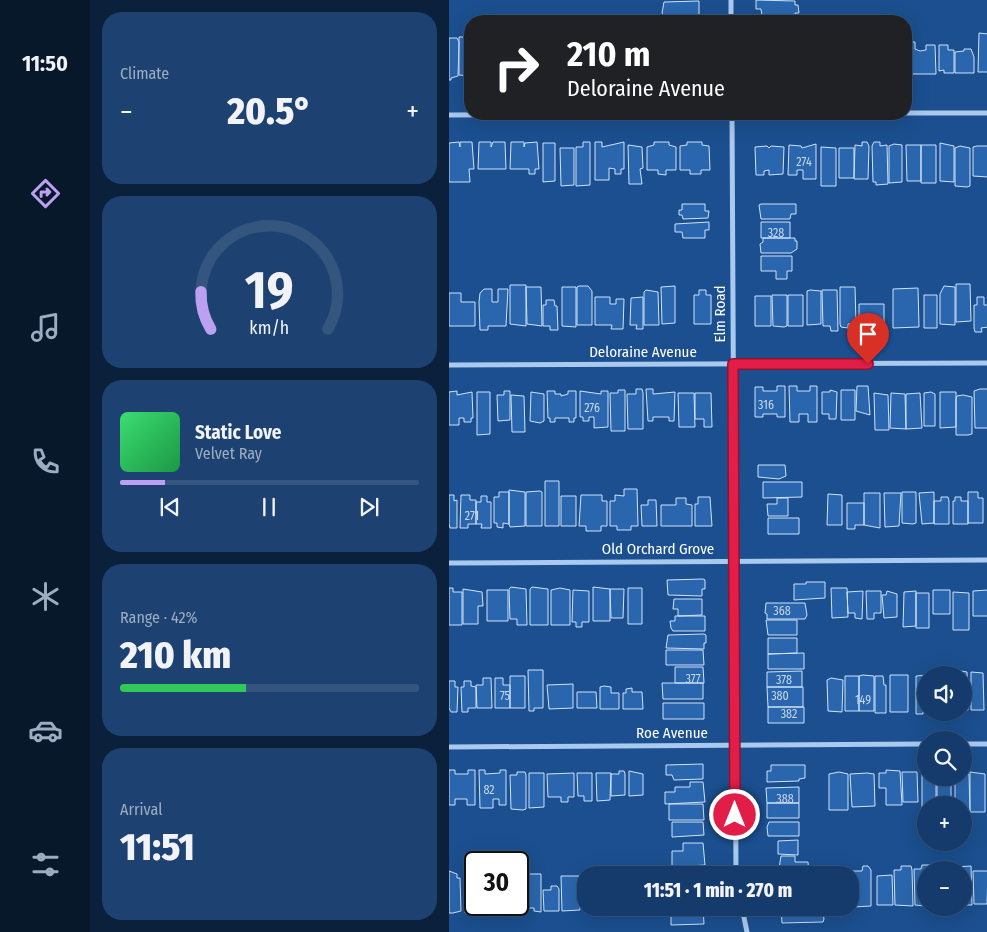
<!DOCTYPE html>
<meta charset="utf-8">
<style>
:root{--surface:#143b6b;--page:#1d4271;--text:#f1f3f6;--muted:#9dadc1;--line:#33557e;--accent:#bca0f2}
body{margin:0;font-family:"Fira Sans Condensed",sans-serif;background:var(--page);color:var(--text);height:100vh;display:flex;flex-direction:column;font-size:19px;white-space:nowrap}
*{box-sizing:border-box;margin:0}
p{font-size:16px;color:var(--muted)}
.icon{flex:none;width:28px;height:28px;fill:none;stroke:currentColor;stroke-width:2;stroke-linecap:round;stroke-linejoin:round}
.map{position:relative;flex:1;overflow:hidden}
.drawer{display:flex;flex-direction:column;gap:12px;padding:12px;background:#0b203b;width:359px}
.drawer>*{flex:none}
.top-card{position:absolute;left:15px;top:15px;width:448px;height:105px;border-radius:20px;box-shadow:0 5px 20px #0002,0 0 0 1px var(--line);background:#202124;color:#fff;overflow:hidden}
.tools{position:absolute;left:468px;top:666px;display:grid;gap:10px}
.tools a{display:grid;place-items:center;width:55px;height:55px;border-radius:50%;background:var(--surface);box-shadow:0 5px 20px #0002,0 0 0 1px var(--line);font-size:25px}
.speed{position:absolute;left:15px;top:851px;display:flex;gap:10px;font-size:25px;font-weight:700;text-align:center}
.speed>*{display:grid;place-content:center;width:65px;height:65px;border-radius:50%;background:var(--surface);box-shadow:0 5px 20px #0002,0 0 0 1px var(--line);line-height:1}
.speed .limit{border:2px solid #111;border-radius:8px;background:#fff;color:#111}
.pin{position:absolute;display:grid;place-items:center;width:42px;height:42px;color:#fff;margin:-51px -21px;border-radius:50% 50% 50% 0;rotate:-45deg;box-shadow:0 0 5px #0007}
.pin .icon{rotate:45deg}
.me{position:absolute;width:55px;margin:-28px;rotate:0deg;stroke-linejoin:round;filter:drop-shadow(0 0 4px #0008)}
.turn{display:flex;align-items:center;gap:18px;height:105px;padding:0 20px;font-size:22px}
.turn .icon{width:65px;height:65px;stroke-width:2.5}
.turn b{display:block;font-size:35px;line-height:42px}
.big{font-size:38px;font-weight:800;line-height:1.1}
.drawer .tile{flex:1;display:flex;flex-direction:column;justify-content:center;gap:8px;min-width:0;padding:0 18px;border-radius:20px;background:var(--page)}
.drawer .dial{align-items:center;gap:0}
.dial svg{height:130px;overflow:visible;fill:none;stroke:var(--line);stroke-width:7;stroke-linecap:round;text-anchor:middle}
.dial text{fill:var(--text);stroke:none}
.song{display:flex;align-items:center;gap:15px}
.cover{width:60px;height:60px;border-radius:8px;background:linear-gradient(135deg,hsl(140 70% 55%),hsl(140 70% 35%))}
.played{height:5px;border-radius:2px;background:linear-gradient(90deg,var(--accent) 15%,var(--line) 15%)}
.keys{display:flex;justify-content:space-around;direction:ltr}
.heat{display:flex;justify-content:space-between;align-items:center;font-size:28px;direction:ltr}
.charge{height:8px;border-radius:4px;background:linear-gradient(90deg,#34c759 42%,var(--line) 0)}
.trip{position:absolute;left:128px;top:866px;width:282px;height:50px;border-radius:20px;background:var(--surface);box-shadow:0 5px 20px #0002,0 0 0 1px var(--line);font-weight:800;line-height:50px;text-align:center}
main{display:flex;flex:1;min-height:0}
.tab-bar{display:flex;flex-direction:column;width:90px;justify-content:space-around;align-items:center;background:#08182b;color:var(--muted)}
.tab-bar .icon{width:35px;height:35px}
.tab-bar .on{color:var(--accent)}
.tab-bar b{font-size:22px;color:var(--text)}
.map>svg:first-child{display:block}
</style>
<main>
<nav class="tab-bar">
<b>11:50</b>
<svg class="icon on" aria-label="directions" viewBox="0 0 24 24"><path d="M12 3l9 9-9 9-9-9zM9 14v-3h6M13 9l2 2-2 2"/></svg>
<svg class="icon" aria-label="music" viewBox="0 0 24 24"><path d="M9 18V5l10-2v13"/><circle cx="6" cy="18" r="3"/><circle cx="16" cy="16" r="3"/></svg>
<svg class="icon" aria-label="phone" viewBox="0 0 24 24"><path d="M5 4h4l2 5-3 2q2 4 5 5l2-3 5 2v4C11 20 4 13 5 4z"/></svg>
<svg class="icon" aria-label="climate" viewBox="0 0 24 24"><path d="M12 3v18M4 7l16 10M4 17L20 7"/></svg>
<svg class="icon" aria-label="car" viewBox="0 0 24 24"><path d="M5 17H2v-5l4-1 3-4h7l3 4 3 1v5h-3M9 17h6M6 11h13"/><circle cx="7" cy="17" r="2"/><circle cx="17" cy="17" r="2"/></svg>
<svg class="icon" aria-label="filters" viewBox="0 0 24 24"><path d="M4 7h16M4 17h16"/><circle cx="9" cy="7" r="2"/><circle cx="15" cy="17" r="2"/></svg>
</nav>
<section class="drawer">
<div class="tile"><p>Climate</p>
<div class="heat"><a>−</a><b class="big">20.5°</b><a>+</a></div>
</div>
<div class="tile dial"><svg viewBox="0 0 100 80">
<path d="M14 69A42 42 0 1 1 86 69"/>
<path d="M14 69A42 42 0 0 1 8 46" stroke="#bca0f2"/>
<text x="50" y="56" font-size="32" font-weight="700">19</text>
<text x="50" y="72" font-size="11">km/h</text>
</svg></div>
<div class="tile">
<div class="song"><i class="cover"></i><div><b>Static Love</b><p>Velvet Ray</p></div></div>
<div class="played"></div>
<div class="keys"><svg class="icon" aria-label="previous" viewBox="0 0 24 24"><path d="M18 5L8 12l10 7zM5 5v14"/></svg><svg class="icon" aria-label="pause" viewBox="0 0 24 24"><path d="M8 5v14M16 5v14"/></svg><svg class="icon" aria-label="next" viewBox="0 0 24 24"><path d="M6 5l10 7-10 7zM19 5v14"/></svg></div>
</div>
<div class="tile"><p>Range · 42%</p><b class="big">210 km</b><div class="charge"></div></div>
<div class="tile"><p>Arrival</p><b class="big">11:51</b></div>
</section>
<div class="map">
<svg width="539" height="932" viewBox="0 0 539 932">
<rect width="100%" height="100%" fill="#1b4f8f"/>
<path fill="#2a66ad" stroke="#cfe3fa" d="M307,0L346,1V5H349L350,13H346V16H336V21H322V16H313L312,9H307Z
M250,1V17H215L213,13L215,2Z
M530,33L539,34V72H529Z
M10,37H21V76L10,75Z
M0,38H8L10,42L9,76L2,78V80H0Z
M458,42H466V49L471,51L477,50V45H486L487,74H456Z
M490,45H499V50H505V73H495V70L490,71Z
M515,49H522L525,57V73H506V52L515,51Z
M10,142L11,147V142H23L25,169H20L21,182H0V143Z
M30,142H42V147L44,142H56L57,169H29Z
M62,142H75V147L76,143L88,142L90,169H86V174H80V169H61Z
M134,142H141V185L127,186V147H134Z
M146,142H153V147L175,142V169H172V174H166V169L160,168V180H146Z
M205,142H220V145L227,147V170H217V175L209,174V170H198V147L205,145Z
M238,142H253V145L260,146L261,170H252V174H241V170H231V146L238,145Z
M413,142H418L420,146L419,179H405L406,145L413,146Z
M425,142H431V146L438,145L439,184L427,185V182H424L423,146Z
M94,143H106V181L94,182Z
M491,143L505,146V182L491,181Z
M367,144V179H354V170H348V175H339L340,145L352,146L353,148Z
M445,144L453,145V182L440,183V146Z
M179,145L193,147L194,168L191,169L193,184H180Z
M457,145H472V181H458Z
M472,145H487V183H472Z
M318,146L320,148L322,146L335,147L334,174L320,175V170L315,171V175H307L306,147Z
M511,146L521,148V186L518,187L506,186V148Z
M528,146H539V177L524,176V147Z
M372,147L387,148V186H372Z
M111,148H125V185L112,186Z
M390,148H405V178H390Z
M233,204H256V211H260L259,218L234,219L233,215H230V210H233Z
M312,204H347V214H342L341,219H312L310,205Z
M260,222V230H256V238H234L233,232H226V224Z
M312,222H341V238H312Z
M314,238H346V241H348V249L342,253H312L311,244L314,242Z
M312,256H343V271H338V279H327V271H312Z
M507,284H521L522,321L507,322Z
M61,285H77V326L61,324Z
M130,286H139L143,291V325H128V287Z
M226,286V323L213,324L212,287Z
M495,286L506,287V325L491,324V294Z
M77,287H92L93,326L78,324Z
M113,287H127V327L113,326Z
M391,287H406L407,323L399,324V328L392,327L391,324Z
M469,288L470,327L444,328V289Z
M35,289H43V302H49V289H59L57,326H39V330H31L30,302L31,293Z
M197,290L209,292L210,325H195V292Z
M250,290H257V295H262V324H245V295H250Z
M361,290L372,291V324L358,325V291Z
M373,290H388L389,331H382L381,326H374Z
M0,293H12V302H26V326H0Z
M323,295H338V326L335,327L324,326Z
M339,295H354V326H339Z
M475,295H488V328H475Z
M306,296H322V326H306Z
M146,297H161V304H167V299H175L174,329H162L163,325H146Z
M194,297V329H187L188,325H181L182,298Z
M528,297H535V305H539V327L532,328L533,332H526L525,328V305H528Z
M97,300H105L106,306H108L109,330H101V326H94V305H97Z
M410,304H435V327H410Z
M328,386H336V417H328V414H314V417H306V387H314V391H328Z
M340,386H348V391H361V386H368V422H359V414H350V422H341Z
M408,386H419L421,415L407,411Z
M187,389H193L194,393V429H179L178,394H187Z
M197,389H204V394L226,392L225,421H220V417H204V421H199Z
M531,389H539V428H526L525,391Z
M169,390H176V431H162L161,393H169Z
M381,390L388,392L387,419H380V414H373V392H381Z
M392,390H406V420H392Z
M8,391V395L23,392L24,418H22V422H15V418H10V425H0V392Z
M55,391H61V420L49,421L48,395H55Z
M98,391H106V394H112V396L119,394V391H127V418H125V422H120V418H106V422H101V418H99Z
M131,391L152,394V391H159V427L145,428V417H140V421H134V417H131Z
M28,392H41V434L28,435Z
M82,392L95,394V421L91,423L81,421Z
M482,392L486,394V426H475V393Z
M491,392H507V427L491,428Z
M229,393H245L246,427H230Z
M246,393H262L263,427H255V419H246Z
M425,393L439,395L440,430H426Z
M442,393L456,394L457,429L441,428Z
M471,393L473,428L457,429V394Z
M62,395L75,396L76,432H63Z
M514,395L523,397V434L519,435H507V399L508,396Z
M309,465H336L337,476L330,479L309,477Z
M96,481H110V526H96Z
M314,482H353V497L314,498Z
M175,489H188L189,526H182V530H168V526H161V501H166V495L175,496Z
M60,490L76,492V526L61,527L60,524Z
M91,491L93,492V526H77V492Z
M50,492H60V524L54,523V528L48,527V523H45V497H50Z
M453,492H467V523L464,524L453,523Z
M485,492V523L473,524L470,493Z
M519,492H529V498H534V523H519Z
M415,493H431V528L415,525Z
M435,493H452L450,526L436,527Z
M379,494L393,495V525H378Z
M0,495H5V501L8,500V528H1L0,524Z
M12,495H21V500H27V524H19V528H11Z
M132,495H153V501H158V526H152V531H137V526H130Z
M32,496H38V502H42V528H32L33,524H27V502H32Z
M112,496H127V526H112Z
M249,497H261L263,526H246V504H249Z
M492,497H499L500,501V524H485V501H492Z
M506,497H512V501H519V524H504V501H506Z
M227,498H237V504L243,505V526H212V505H227Z
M328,498H339V516H319L318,504H328Z
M199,500H207L208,526H193L192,505H199Z
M398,503H415V525H406V529H398Z
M319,518H350V534H319Z
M254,579L256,580V589H253V596L219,595L218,580Z
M357,582H376V598L345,600V584H357Z
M62,587L77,589L78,625H68V619H61L60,589Z
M83,587L99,589V625H81V589Z
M144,587L161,589V621H144Z
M0,588H4V592H13V625H0Z
M111,588L121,590V625H102V590Z
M179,588H193V624H179Z
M382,588H398L399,617L383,618Z
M14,589L33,592L34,606H29V624H14Z
M161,589H175L174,618H162Z
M38,590H59V621H38Z
M124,590L140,591V622H133V627H127V622H123Z
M484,590H501V614H484Z
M539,590V616H524V591Z
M414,591L413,619L406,618V613H399L398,592Z
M417,591H432V613H425V619H418Z
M438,591L448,594V617L435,618L433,595H437Z
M467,591V626L454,627L455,592Z
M504,592L520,593V630H504Z
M467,593H480V628H467Z
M225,599H253V615L229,616V609H224Z
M317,603H356L358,615L356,619H318V614L316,613Z
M226,616H256V631H224L222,628L221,621H226Z
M317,620H348V635H319Z
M255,634L257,635V643H255V649L217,648L219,635Z
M319,638H348V653L319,654Z
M217,650H254L255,665H217Z
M355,653V669H319V654Z
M226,667H254L255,683H226Z
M79,670H94V708H85V711H80Z
M506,670L518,672L519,710H514V675H503V672Z
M353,671V687H318V672Z
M522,672L534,673L535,710H522Z
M414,675L425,676V711H410V676Z
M441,675H459V712H441Z
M476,675V712H474V714H467V676L478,675Z
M61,676H76V708H61Z
M396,676H410V711H396Z
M426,676H434L435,685H437V713H426Z
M34,678H42L43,708H28L27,685H34Z
M46,678H54V685H61V708H46Z
M382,678L394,680L393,712L379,711L378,680Z
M0,681H6V687H9L8,712H2L0,708Z
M15,681H22V686L27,687V708H19V712H13L12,687H15Z
M213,683H254V699H214Z
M124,684V708L100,709L98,685Z
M155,686L162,687V693H170V709H151V687Z
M318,687H354V707H319Z
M183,688V692H193L194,709H174V693H177V689Z
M128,692H147L148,708H128Z
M214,703H255V719H214Z
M319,707H355V723H319Z
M254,764V779L225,780L223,775H217V765Z
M322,765H356V778L350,779V781L318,782V771H322Z
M0,770H6V774H19V770H26V805H18V799H6V805H0Z
M30,770H36V774L51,773V770H57V805H50V799H44V808H31Z
M437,770L451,771L453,805H437V788H430V773H437Z
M170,771H175L176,774V795L162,796V774H170Z
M180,771L194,774V795L180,796Z
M68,772H76L77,775V809L74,810L62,809L61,775H68Z
M390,772L399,774V810H380V774Z
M453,772H468L469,802H454Z
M521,772L536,774V812H521Z
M80,773H95V807L80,808Z
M125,773V797H119V802H112V797H99L98,774Z
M128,773H143V801H135V796H129Z
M147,773H162L161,800L148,801Z
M418,773L425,774L426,806L403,807L401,774Z
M473,773H476V778H487V805H476V813L473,812Z
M515,774H520L521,813L519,814H514V805H506V778H514Z
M488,778H502V805H488Z
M241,782H254L256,802L216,804V792H226V787H241Z
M350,787V803H318L317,788Z
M318,803H350V818H318Z
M220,804H254L255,820H220Z
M223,822H254L255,835L223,837Z
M320,822H350V836H319L318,827Z
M349,840V855L329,854V841Z
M234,843H254L256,865L223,867V851H234Z
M332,856H346V862H359L360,875H329Z
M492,862H502V870H484V868H493Z
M473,865H481L482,870H476V906L466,905L465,869H472Z
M414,866H419L422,870V906L405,907L404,871H413Z
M452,866H462L463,870L464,906L446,905L445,870H452Z
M522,866L523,905H514V870H504V867Z
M0,871L8,874V878H11L12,911L4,913H0Z
M177,871H194V875H177Z
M524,871H539L538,904H525Z
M255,872L256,875H239V873Z
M76,874H92V912L85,911V908H76Z
M69,875H73V912L55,913L54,905H69Z
M443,875L444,905H428V876Z
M112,876H130L131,910L113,911Z
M15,884H26V905H32V914L16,913Z
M102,886H108L110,889V911H95L94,890H102Z
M135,888L136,908H151V911H135Z
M36,905H52V913L36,916Z
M155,908H170V910L155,911Z
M177,908H194V909H177Z
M240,908H254L255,924L222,925V910L240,909Z
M332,908H373L375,919L374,922L333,923Z"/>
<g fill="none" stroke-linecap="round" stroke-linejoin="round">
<path stroke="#a9c9ee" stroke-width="5" d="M282,0V21
M456,113H539
M283,114L287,875
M0,115L358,114
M0,365L539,363
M0,563L539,560
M514,744H539
M0,747L476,744
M293,908L298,932"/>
</g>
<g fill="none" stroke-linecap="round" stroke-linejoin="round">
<g stroke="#92132f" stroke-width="12">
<path id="route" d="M286,815L284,364H419"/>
</g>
<use href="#route" stroke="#e11d48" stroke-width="9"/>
</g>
<g text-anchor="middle" stroke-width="5" stroke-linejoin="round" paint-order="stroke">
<g font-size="12" fill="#cad9ea">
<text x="355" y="166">274</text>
<text x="327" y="237">328</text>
<text x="317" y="409">316</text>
<text x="143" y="412">276</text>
<text x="23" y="520">271</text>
<text x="333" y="615">368</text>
<text x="244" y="683">377</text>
<text x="335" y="684">378</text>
<text x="56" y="700">75</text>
<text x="331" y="700">380</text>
<text x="414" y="704">149</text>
<text x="340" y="718">382</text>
<text x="40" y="794">82</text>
<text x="336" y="803">388</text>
</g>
<g font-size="15" fill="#fff" stroke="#1b4f8f">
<text transform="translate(271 314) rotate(-90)" y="5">Elm Road</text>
<text x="194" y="357">Deloraine Avenue</text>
<text x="209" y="554">Old Orchard Grove</text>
<text x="223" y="738">Roe Avenue</text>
</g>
</g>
</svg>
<div class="tools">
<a><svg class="icon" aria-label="sound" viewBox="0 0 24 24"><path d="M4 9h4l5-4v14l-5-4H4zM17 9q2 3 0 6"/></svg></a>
<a><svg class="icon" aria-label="search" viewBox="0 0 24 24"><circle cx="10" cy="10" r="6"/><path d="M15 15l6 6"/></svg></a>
<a>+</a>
<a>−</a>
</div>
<div class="speed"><div class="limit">30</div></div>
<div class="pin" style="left:419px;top:364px;background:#d93025"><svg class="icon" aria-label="arrive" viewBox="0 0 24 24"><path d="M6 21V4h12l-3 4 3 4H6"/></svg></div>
<svg class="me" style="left:286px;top:815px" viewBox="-20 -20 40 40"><circle r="17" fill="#e11d48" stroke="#fff" stroke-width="3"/><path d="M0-11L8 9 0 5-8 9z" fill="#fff"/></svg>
<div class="trip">11:51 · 1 min · 270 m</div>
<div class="top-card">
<div class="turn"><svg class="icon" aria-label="right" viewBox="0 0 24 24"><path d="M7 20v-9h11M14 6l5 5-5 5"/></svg><div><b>210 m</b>Deloraine Avenue</div></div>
</div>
</div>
</main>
